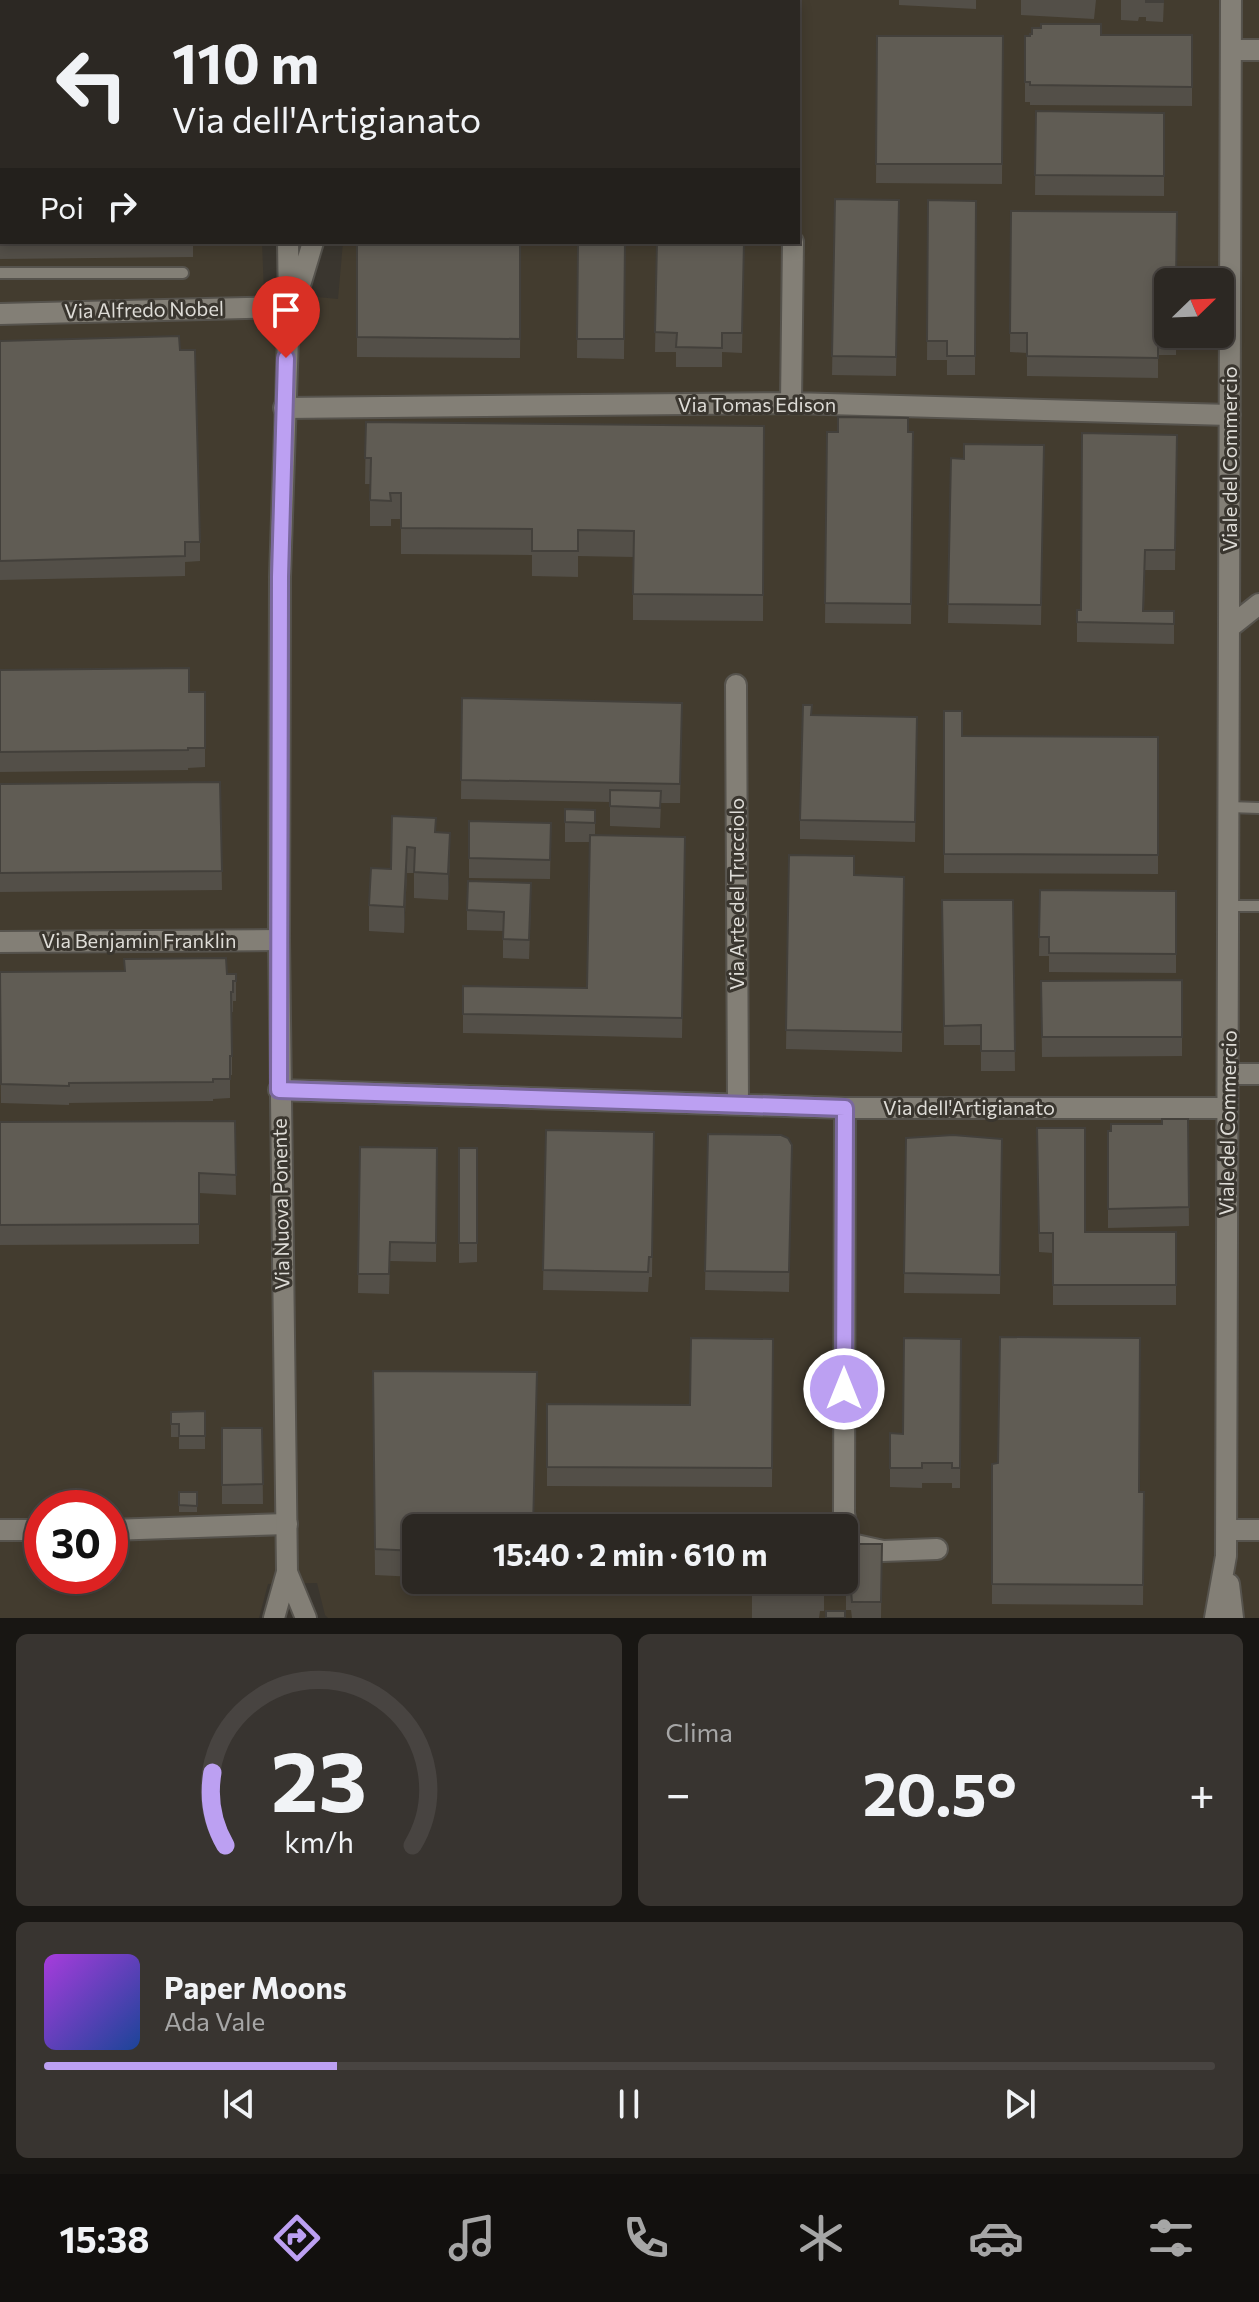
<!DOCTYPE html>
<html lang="it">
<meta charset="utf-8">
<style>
:root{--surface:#2c2823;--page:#383430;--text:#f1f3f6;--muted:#a6a6a6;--line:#484441;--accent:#bca0f2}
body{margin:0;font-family:Commissioner,sans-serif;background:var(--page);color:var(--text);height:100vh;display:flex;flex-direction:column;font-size:30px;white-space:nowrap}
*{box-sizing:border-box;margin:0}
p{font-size:26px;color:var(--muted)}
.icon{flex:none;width:44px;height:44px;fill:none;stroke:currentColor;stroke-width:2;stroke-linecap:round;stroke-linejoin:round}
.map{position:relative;height:1618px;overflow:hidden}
.drawer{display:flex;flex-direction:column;gap:16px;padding:16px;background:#181613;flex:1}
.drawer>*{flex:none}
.hud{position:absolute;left:0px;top:0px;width:800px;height:244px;box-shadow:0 4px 12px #0003,0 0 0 2px var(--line);background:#2c2823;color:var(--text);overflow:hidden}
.needle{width:52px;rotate:67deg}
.buttons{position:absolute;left:1154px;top:268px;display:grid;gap:16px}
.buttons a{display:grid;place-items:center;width:80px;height:80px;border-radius:12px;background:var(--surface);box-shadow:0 4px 12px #0003,0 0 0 2px var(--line);font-size:40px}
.speed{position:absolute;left:24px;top:1490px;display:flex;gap:16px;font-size:40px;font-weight:700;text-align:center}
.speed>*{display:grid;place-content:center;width:104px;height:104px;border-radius:50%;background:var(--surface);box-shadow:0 4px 12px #0003,0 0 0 2px var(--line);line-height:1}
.speed .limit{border:12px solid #d22;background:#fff;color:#111}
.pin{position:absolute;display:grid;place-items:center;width:68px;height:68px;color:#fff;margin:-82px -34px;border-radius:50% 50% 50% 0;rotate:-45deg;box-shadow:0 0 8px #0007}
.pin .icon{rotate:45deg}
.me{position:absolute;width:88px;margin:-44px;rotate:0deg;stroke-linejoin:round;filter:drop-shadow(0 0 6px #0008)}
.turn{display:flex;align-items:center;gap:28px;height:168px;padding:0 40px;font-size:36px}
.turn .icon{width:104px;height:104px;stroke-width:2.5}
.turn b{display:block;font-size:56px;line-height:68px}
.then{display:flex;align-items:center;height:76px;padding:0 40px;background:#0003;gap:16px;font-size:30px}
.big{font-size:60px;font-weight:700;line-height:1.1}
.drawer .widget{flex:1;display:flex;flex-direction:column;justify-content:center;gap:12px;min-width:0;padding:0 28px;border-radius:12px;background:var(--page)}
.drawer .dial{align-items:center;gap:0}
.dial svg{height:208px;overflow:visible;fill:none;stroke:var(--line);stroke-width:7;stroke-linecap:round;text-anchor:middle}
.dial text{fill:var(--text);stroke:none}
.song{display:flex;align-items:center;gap:24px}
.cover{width:96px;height:96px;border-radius:12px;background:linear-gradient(135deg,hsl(280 70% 55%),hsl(220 70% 35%))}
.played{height:8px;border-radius:4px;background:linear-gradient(90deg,var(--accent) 25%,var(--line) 25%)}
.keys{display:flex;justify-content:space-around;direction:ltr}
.heat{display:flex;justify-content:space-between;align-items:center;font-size:44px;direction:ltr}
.drawer .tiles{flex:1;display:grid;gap:16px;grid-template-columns:1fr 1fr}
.widget:last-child{grid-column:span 2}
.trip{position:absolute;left:402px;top:1514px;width:456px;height:80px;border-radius:12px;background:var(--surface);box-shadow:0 4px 12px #0003,0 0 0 2px var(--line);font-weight:700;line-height:80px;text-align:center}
.tabs{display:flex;height:128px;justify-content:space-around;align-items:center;background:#12100e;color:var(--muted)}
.tabs .icon{width:56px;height:56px}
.tabs .selected{color:var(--accent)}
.tabs b{font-size:36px;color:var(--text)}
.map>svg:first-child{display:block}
</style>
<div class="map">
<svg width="1259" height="1618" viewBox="0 0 1259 1618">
<rect width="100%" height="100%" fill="#3a362f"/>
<path fill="#433c2f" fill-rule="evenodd" d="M0,0H254V2H2V242H262L264,292L338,299L343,242H798V2H456L458,0H1259V1618H328L325,1615L317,1583L268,1584L259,1618H0ZM1168,282H1220V334H1168ZM42,1508H110V1576H42ZM416,1528H844V1580H416Z"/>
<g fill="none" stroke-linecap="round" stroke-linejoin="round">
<g stroke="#56534d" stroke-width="14">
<path id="service" d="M34,0V2
M229,0V2
M0,273H183
M1229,807L1259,808
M1229,906H1259"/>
</g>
<g stroke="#56534d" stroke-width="24">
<path id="minor" d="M288,0V2
M1232,50H1259
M0,314L289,307
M791,403L793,242
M284,408L791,403L1230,415
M1230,627L1259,604
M736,685L738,1103
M0,942L279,940
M1229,1074H1259
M279,1090L845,1108H1227
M845,1108L844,1513L849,1543
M0,1530H42
M110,1530L287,1524
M1226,1530H1259
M856,1545L883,1551L937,1549
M1229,1584L1233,1618
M1215,1618L1226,1556L1231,0"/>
</g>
<g stroke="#56534d" stroke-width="24">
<path id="tertiary" d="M416,2L417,0
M292,300L301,282L313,242
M287,1572L306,1618
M274,1618L287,1572L279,940L280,577L289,307L288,242"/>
</g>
<use href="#service" stroke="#837f76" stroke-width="10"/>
<use href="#minor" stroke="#837f76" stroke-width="20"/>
<use href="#tertiary" stroke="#837f76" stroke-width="20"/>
</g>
<path fill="#534f48" d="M899,0H976V9L899,5Z
M1021,0H1096L1094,19L1021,15Z
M1121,0H1164L1163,22L1146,21V17H1139L1138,21L1121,20Z
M0,30H2V242H193V257L0,259Z
M1101,35H1192V106L1030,105V102H1025V36Z
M877,36H1003L1002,184L876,183Z
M1036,111L1164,113V196L1035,195Z
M835,199L899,200L896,376L832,375Z
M928,200L976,201L975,375H947V360H927Z
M1011,211L1176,334V355H1158V378L1027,376V353L1010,352Z
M357,242H521L520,358L357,357Z
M578,242H625L624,359L577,358Z
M657,242H744L742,353L722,352V367H676V352H655Z
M0,341L200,542V561L185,562V576L0,580Z
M366,422L764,426L763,621L633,620V557L578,556V577L532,576V555L401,554V519H391V526H370V484H365Z
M827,432H913L911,624L825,623Z
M1177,435L1175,570H1145L1144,611H1174V644L1077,642V610H1081Z
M1044,445L1041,625L948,623L951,458L964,459Z
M0,670L189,692H205V767L188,768V770L0,772Z
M462,698L682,703L680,803H661L660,828L610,826V802L461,799Z
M944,711L962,736L1158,737V874L944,873Z
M917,717L915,842L800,839V820Z
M220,782L222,890L0,892V784Z
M565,809L595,810V836L685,837L682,1038L463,1033V986L587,988L590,842H565Z
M392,816L436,832L450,859L448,900L414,898V873H407L404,933L369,931V905L391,869Z
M469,821L551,823L550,879L469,878Z
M789,855L854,875L904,877L902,1052L786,1049Z
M1040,890L1176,891V973L1049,972V956H1039Z
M942,900H1013L1015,1071H981V1045H944Z
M531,903L529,959L503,958V931L467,930V910Z
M0,972L236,974V1001H233V1012H232V1075H230V1098L213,1099V1101L69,1103V1105L1,1103Z
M1182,980V1056L1042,1057L1041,981Z
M1188,1119L1189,1226L1108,1228V1131Z
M235,1121L236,1195L199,1193V1244L0,1245V1122Z
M1037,1128L1085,1232H1176V1305H1053V1253L1039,1252Z
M546,1130L654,1132L652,1277H649L648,1292L543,1290Z
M708,1134L792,1145L789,1292L705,1290Z
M906,1138L1002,1139L1000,1294L904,1293Z
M360,1147L437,1148L436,1262L390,1261L389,1294L358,1293Z
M459,1148H477V1262L459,1263Z
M773,1339L772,1487L547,1486V1404L690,1405Z
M961,1339L960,1488H952V1483H922V1488L890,1487V1433L903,1434Z
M373,1371L537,1398L533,1528H416V1577L375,1575Z
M205,1411V1449H179V1437H171V1412Z
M222,1428H262L263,1504H222Z
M992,1464L1144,1492L1143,1605L992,1604Z
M179,1492H197V1512H179Z
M844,1544H882L881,1618H852L851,1610H846V1591H840V1580H844Z
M487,1580H532V1582Z
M752,1580H833V1592H824V1611H820L819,1618H752Z"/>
<path fill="#43403b" d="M450,833V859L448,900V874Z
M407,847V873L404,933V907Z"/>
<path fill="#605c54" stroke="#43403b" stroke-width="2" d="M1146,0H1163V2H1146Z
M1041,24H1101V35H1192V87L1030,85V82H1025V36H1030V34H1032V28H1041Z
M0,30H2V239H0Z
M877,36H1003L1002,164H876Z
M1036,111L1164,113V176L1035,175Z
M835,199L899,200L896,357L832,356Z
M928,200L976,201L975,356H947V341H927Z
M1011,211L1177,212L1176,282H1168V334H1176V335H1158V358L1027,356V333H1010Z
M357,242H520V339L357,337Z
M578,242H625L624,339H577Z
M657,242H744L742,333H722V348L676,347L677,333L655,332Z
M179,336L180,350H195L200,542H185V556L0,561V341Z
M838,417L908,418V432H913L911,604L825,603L827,432H838Z
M366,422L764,426L763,595L633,594L634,531L578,530V551H532V529L401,528V493H390L391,501L370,500L371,458H365Z
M1082,433L1177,435L1175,550H1145L1143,611H1174V624L1077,622V610H1081V606Z
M964,444L1044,445L1041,605L948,604L951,458L964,459Z
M189,668V692H205V748H188V750L0,752V670Z
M462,698L682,703L680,784L461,780Z
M803,705H812L811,715L917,717L915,822L800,820Z
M944,711H962V736L1158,737V855L944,854Z
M220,782L222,871L0,873V784Z
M610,790L661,791L660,808L610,806Z
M565,809L595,810V823L565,822Z
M392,816L436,818L435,832L450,833L448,874L414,872L415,848L407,847L404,907L369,905L371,868L391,869Z
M469,821L551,823L550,860L469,858Z
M590,835L685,837L682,1018L463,1014V986L587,988Z
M789,855L854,856V875L904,877L902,1032L786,1030Z
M468,881L531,883L529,940L503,939L504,912L467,910Z
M1040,890L1176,891V954L1049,953V937H1039Z
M942,900H1013L1015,1051H981V1025L944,1026Z
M226,958L227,974H236V981H233V992H231L232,1056H230V1079H213V1082L69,1083V1086L1,1084L0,972L125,971L124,959Z
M1182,980V1037H1042L1041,981Z
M1162,1119H1188L1189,1207L1108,1209V1131H1111V1124H1162Z
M235,1121L236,1175L199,1173V1224L0,1225V1122Z
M1037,1128H1085V1232H1176V1285H1053V1233H1039Z
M546,1130L654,1132L652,1257H649L648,1272L543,1270Z
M708,1134L781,1135L788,1138L792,1145L789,1272L705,1271Z
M953,1135L1002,1139L1000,1275L904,1273L906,1138Z
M360,1147L437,1148L436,1243L390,1242L389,1274H358Z
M459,1148H477V1243H459Z
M1000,1337L1140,1338L1139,1492H1144L1143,1585L992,1584V1464L998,1463Z
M691,1338L773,1339L772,1468L547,1467V1404L690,1405Z
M904,1338L961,1339L960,1468H952V1463H922V1468H890V1433L903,1434Z
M373,1371L537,1372L533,1528H416V1551L375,1549Z
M205,1411V1436H179V1424H171V1412Z
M222,1428H262L263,1484L222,1485Z
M179,1492H197V1506L179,1505Z
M844,1544H882L881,1602H852L851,1591H846V1572H844Z
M752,1580H824V1585H820L819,1594H752Z
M826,1611H845V1618H826Z"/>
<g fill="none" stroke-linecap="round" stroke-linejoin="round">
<g stroke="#7a689d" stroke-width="20">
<path id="route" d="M286,358L280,577L279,1090L845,1108L844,1389"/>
</g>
<use href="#route" stroke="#bca0f2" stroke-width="14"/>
</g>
<g text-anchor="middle" stroke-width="6" stroke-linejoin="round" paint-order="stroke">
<g font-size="20" fill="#dedcd7" stroke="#3a362f">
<text transform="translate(144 310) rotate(-1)" y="7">Via Alfredo Nobel</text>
<text x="757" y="412">Via Tomas Edison</text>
<text transform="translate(1230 459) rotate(-90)" y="7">Viale del Commercio</text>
<text transform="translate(737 894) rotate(-90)" y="7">Via Arte del Trucciolo</text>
<text x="139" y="948">Via Benjamin Franklin</text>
<text x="969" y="1115">Via dell'Artigianato</text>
<text transform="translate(1228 1123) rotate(-89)" y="7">Viale del Commercio</text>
<text transform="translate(281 1204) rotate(-91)" y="7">Via Nuova Ponente</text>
</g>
</g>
</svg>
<div class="buttons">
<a><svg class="needle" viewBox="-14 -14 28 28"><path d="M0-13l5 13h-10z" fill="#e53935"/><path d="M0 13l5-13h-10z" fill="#a6a6a6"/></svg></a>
</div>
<div class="speed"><div class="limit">30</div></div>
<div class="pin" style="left:286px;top:358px;background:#d93025"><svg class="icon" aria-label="arrive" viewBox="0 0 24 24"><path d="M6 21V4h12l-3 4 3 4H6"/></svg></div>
<svg class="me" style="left:844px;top:1389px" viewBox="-20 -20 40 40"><circle r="17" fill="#bca0f2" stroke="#fff" stroke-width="3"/><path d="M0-11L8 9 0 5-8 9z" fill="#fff"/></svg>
<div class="trip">15:40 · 2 min · 610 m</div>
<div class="hud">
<div class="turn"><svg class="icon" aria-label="left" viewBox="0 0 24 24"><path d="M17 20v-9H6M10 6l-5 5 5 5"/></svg><div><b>110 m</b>Via dell'Artigianato</div></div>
<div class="then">Poi<svg class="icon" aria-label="right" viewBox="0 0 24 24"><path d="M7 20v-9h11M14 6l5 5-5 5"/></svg></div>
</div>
</div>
<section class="drawer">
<div class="tiles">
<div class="widget dial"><svg viewBox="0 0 100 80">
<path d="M14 69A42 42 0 1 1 86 69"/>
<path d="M14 69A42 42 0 0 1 9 41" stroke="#bca0f2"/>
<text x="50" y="56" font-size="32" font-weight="700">23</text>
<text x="50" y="72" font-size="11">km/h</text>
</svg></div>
<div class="widget"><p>Clima</p>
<div class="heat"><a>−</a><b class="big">20.5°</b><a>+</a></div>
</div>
<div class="widget">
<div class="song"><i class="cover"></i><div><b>Paper Moons</b><p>Ada Vale</p></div></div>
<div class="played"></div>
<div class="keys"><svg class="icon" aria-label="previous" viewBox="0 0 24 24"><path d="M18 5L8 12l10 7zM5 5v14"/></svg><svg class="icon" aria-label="pause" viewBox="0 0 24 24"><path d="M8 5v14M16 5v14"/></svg><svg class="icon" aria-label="next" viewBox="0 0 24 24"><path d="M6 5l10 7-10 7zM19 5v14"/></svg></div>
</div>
</div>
</section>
<nav class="tabs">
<b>15:38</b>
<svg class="icon selected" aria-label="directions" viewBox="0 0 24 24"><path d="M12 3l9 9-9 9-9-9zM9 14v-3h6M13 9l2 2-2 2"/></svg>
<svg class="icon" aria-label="music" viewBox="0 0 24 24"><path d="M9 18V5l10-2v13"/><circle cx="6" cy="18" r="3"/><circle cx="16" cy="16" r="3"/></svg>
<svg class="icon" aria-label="phone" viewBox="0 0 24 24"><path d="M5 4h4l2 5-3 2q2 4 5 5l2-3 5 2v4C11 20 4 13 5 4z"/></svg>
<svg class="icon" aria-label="climate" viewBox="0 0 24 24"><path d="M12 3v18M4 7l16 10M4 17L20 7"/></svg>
<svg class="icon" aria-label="car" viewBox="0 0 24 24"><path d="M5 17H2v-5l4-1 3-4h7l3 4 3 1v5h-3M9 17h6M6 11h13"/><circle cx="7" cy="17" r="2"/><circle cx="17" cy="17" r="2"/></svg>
<svg class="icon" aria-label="filters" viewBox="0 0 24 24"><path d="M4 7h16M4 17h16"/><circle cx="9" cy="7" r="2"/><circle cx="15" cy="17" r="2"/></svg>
</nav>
